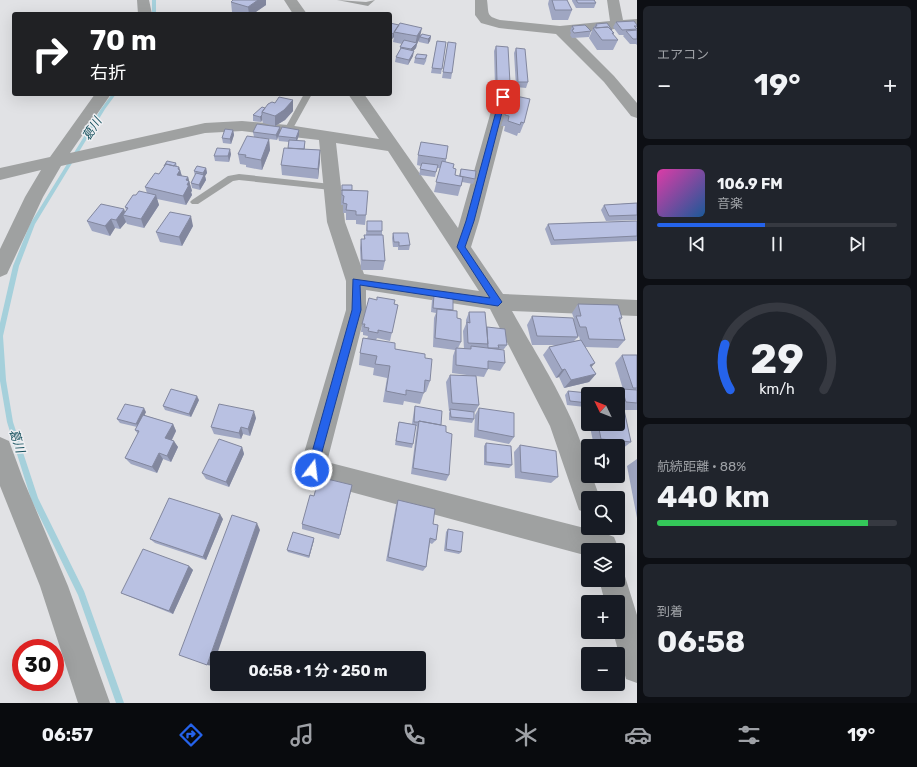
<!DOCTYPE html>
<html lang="ja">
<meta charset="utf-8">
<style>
:root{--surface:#171b24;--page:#20242c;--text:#f1f3f6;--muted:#9ea1a6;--line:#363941;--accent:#2563eb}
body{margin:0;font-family:Rubik,"Noto Sans JP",sans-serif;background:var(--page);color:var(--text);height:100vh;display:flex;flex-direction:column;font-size:15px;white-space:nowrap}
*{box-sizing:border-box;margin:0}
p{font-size:13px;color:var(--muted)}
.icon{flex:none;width:22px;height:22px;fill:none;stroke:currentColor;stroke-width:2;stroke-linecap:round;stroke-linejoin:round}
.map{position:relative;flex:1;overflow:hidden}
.details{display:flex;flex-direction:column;gap:6px;padding:6px;background:#0d0f14;width:280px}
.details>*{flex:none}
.hud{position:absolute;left:12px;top:12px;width:380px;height:84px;border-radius:4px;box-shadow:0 4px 16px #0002;background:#202124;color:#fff;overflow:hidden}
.needle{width:26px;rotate:313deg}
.tools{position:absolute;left:581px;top:387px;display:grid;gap:8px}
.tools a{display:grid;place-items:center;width:44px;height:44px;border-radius:4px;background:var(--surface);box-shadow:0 4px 16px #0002;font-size:20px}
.speed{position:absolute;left:12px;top:639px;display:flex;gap:8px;font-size:20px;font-weight:700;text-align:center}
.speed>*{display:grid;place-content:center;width:52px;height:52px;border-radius:50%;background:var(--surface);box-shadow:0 4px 16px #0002;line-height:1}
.speed .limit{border:6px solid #d22;background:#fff;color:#111}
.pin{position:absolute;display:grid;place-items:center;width:34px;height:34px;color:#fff;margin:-17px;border-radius:8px;box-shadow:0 2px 6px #0006}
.me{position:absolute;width:44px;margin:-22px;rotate:15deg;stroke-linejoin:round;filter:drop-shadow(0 0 3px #0008)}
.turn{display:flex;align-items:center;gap:14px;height:84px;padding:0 12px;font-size:18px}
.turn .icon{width:52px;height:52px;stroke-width:2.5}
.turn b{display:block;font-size:28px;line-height:34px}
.big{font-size:30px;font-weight:700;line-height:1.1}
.details .widget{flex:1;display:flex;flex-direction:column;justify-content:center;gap:6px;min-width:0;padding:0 14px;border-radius:6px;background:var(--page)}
.details .dial{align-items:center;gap:0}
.dial svg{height:104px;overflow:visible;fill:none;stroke:var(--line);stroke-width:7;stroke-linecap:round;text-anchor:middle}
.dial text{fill:var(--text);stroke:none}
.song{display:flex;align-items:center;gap:12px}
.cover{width:48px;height:48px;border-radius:6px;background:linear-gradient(135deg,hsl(320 70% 55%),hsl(210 70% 35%))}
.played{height:4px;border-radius:2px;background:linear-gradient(90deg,var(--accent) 45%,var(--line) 45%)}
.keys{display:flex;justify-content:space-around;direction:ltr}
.heat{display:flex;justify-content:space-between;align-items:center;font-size:22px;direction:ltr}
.charge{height:6px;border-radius:3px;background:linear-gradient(90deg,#34c759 88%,var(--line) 0)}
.trip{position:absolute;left:210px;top:651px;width:216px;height:40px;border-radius:4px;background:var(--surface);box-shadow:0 4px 16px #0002;font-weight:700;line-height:40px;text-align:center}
.tabs{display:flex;height:64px;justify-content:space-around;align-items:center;background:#090b0e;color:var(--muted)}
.tabs .icon{width:28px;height:28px}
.tabs .selected{color:var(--accent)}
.tabs b{font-size:18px;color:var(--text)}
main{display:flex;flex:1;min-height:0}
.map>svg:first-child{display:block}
</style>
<main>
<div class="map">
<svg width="637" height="703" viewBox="0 0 637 703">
<rect width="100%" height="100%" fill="#e1e2e5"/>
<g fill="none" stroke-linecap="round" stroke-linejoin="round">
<path fill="#a5d0db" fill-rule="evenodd" d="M152,0H156V14H152Z
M112,94H116L105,109L35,224L19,266L3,336L6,380L13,422L38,498L84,591L124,703H116L78,595L31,499L7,422L0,381V323L13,266L30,224L101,109Z"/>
<path fill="#9fa1a1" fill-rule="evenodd" d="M337,0L366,2L375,0L368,6Z
M304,94H312L291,132H285L284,130Z
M239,174L331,184L336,187L331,190L239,180L233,181L198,204H192L190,202L192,200L228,176Z"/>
<path fill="#9fa1a1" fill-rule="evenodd" d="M137,0H149L152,14H138Z
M284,0H297L307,14H293Z
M475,0H487C489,14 486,16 500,20L560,26L610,21L607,0H619L623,20L637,19V27L571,33L614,76L637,103V118L631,116L604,82L556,34L499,28L481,23L475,15Z
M503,92L508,94L511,97L479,221L471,247L503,294L637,300V316L512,311C534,351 588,433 588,476H592L600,498H588V514L579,510L550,426L490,309L366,290V310L327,462L604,533L614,537L618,547L616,550H588V556L303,479L299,470L346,310V281L327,222L319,140L242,131L205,133L61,166L43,197L7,274L0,277V249L25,197L41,170L0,180V168L50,157L95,94H111L70,153L205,123L242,121L288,125L379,139L348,94H364L458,228L495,97L498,94ZM336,143L388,151L479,291L364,274L345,222Z
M0,437L9,441L23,479L68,586L110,703H78L40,586L0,486Z
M618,568L623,570L637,615V683L626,679L613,632H618V602H605L599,580H618Z"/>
</g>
<path fill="#9fa6c2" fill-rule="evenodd" d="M233,0H266V5L253,14H239L232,12L231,2Z
M549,0H567L572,10L568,20H552L548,4Z
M572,0H594L596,3L594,8H576L572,1Z
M616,22L637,25L636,30H637V45L636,44H630L623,36L624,35H619L613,27Z
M390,23L421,35L431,36L430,41L428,44L419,42V40L417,44L416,48L413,51V56L408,65L395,62L396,57L400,50V47L402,44L393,42L394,37L392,39L390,38Z
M596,24L612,30L614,33L613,35L618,40L613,50H597L589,38L593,28Z
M572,26L591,31L589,37L572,38L570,35L571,33L570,31Z
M437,41L446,42L441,74L431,73Z
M448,42L452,73L451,79L442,78Z
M496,46L510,83L508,88L495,87L494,51Z
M516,48L528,82L526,88L516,87L514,53Z
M427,55L426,61L424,65L414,63L415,58Z
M511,95L524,123L520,133H518L517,136L504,131L505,126H501Z
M293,100V111L285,120L275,126L263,123L262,120L261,122L253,121V115L275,103Z
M233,130L234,135L231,144L223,143L222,138Z
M280,131L299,135L297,141H305V149L320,150V160L318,179L282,175L281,165L288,149L289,142L279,141L278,137L277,140L254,137L253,132Z
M269,139L270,150L262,170L246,167V165L240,164L238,154Z
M231,154L229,162L215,161L214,156Z
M418,155L446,159V162L453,168L455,175L459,176L461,169L475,179L473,184L462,182L458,196L434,192L440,168H437L435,177L419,175L421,166L417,165Z
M176,163L177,167H179L182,176L188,177L192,191L191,192L192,195L186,205L157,199L159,205L144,228L127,224L126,222L120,229L115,228L110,236L92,231L87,221L124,209L125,212L126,210L125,207L136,195L147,193L145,187L159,174L164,167V166Z
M206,168L207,173L205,176L206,180L200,190L192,188L191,183L195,176L194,171Z
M342,185L352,190L366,215L365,225L356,224V220H346V213H343V205H341Z
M637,203V220L606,221L601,210L604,205Z
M367,221L382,231V235L385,261L383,270H361L360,248L361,239H364V235H366Z
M637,221V241L551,245L545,229L548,224Z
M193,226L182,246L160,242L156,232Z
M393,233L410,245L409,250H398V247H393L392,238Z
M434,295L453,310L457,318L461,342L458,348L464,349L463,331L466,324V320L469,312L486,328L507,345L504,349H499L498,350L505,363L500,371L488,369L484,377L476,376L479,405L475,412H471L474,419L472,423L449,420V413L450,411H449L446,382L450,375L474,376L452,373L453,356L455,350L433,347L434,318L436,313L431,312L432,300Z
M394,304L398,305L390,341L377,338L376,340L395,349L425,358L430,381L426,392H424L420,404L404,401L403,405L383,402L387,378L373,375L374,368L359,365L360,353L367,339L368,336L363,335V332H361L362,324Z
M578,304L622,318L620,321L625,340L618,348L585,347L591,367L596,374L589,382L564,388L559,377L556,378L543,355L549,347L556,345H532L527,325L532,316L573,320L574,319L572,313ZM577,336H579L580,340L574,341L578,337Z
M622,355H637V410H624L631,442L622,449L618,448V446H594L590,427H585L582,410L585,407L567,405L565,395L568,391L588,394V424H618V394H617L622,389H623L615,363Z
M199,400L191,417L165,410L163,406Z
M415,406L441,425L446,432L449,475L446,481L411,474L417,426H415L413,444L412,448L395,445L398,425L399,422L412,424L414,410Z
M479,408L514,437L509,444L474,437L475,415Z
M146,412L144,415L173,424L176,431L172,440L178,447L171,462L163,459L157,473L131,464L125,458L138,434L135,430L137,427L120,423L117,419Z
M256,418L250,436L243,434L241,439L214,434L211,427Z
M486,443L512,465L509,468L484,465V446Z
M520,445L558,477L551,483L515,478L514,452Z
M242,447L244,454L229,487L206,479L202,473Z
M637,459V518L627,466Z
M352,485L339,539L302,529V524L314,496Z
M398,500L433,524L436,540L432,544L430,543L426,567L423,571L386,561L396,505Z
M223,519L206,560L155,543L150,539Z
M448,529L461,552L459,554L444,551L446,532Z
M314,540L309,558L288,552L287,550Z
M189,566L193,570L173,614L121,593Z"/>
<path fill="#82879e" d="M258,0H266V5L253,14H249L248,7Z
M422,28L420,37L419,40L417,44L416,48L410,55L411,49L415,45L417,36Z
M394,32V37L392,39L393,34Z
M431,36L430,41L428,44V39Z
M414,51L413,56L408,65L409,60Z
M293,100V111L285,120L275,126V116Z
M262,115V120L261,122L260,117Z
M280,127V132L278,136L277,140L276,135Z
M233,130L234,135L231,144L230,139Z
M299,130V135L296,143V138Z
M269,139L270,150L262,170L261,160Z
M230,149L231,154L229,162L228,156Z
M320,150V160L318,179V169Z
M179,167L180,171V170L183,180L177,175L178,169Z
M206,168L207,173L205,176L206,180L200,190L199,185L203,177V173Z
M188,177L192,191L191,192L192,195L186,205L183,196L186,180Z
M156,195L159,205L144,228L141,219Z
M124,209L126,215H123L126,222L120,229L116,220Z
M191,216L193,226L182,246L179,237Z
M111,219L115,228L110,236L105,226Z
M595,363L588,371L590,365Z
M565,369L559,377L556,378L562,370Z
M596,374L589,382L564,388L571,380Z
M197,396L199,400L191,417L189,414Z
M144,408L146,412L139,427L136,424Z
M254,411L256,418L250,436L248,429Z
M173,424L176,431L169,445L165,438Z
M241,427L243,434L241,439L239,433Z
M174,441L178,447L171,462L167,456Z
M242,447L244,454L229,487L226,482Z
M159,453L163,459L157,473L152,467Z
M352,485L351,491L339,539L340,535Z
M220,514L223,519L206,560L203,557Z
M257,523L260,530L213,666L207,665Z
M314,538V540L309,558V556Z
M189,566L193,570L173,614L169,611Z"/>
<path fill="#b9c1e2" stroke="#82879e" d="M233,0H258L248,7L231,2Z
M552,0H567L572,10H555Z
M576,0H594L596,3H578Z
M634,21L637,25V26H634L637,29L622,30L616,22Z
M390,23L399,25L393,34L390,32Z
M400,23L422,28L417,36L394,32Z
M607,23L612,30L608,27L596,28L595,26H597L596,24Z
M585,25L591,31L574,33L572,30L574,29L572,26Z
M608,27L614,33H612L618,40H602L593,28Z
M637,30V39H633L626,31Z
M422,34L431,36L428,39L420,37Z
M404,40L417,43L411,49L400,47Z
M437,41L446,42L442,69L432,68Z
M448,42L456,43L452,73L443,72Z
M496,46L508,47L510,83L497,82Z
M401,48L414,51L409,60L396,57Z
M516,48L525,49L528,82H518Z
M417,54L427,55L425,59L415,58Z
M511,95L530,99L524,123L521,122L520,125L508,121L509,116L505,115L507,105L513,106L514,105L509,104Z
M279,97L293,100L284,110L275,116L262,112L268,104L272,102L275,103Z
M262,107L265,108L262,112V115L260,117L253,115Z
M257,124L280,127L276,135L253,132Z
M282,127L299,130L296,138L278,136Z
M225,129L233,130L230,139L222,138Z
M247,136L269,139L261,160L245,157L246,155L238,154Z
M289,140L305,141L304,149L288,148Z
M421,142L448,146L446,159L418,155Z
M217,148L230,149L228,156H214Z
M284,148L320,150L318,169L281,165Z
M167,161L176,163L174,166L166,164L164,166Z
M442,161L454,164L453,168L456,169L455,175L463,177L461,186L436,182Z
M422,163L438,165L436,172L420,169Z
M166,164L179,167L178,169L180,170L177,175L188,177L186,180L189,181L187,185H189L183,196L145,187L155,173L159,174Z
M197,166L206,168L203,173L194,171Z
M461,169L476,171L475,179L460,176Z
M196,173L204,175L199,185L191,183Z
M342,185H352V190H342V191Z
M342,190L368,191L366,215H356V211L346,210L347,204L343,203L344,196L342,195Z
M139,191L156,195L141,219L123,215L128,208L125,207L133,195H136Z
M637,203V215L609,216L604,205Z
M101,204L124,209L116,220L111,219L105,226L87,221Z
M170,212L191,216L179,237L156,232Z
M367,221H382V231H367Z
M637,221V236L554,240L548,224Z
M393,233H408L410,245L399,246V242H394Z
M364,235H383L385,261L362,260L361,239H365Z
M434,295L453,298V310L433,308Z
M377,297L395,300L394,304L398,305L392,333L378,330V333L368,331L369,328L364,327L365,324H362L369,298L377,300Z
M578,304L618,305L622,318H619L625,340L589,339L586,327H580L576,316H581Z
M437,309L457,311V318L461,319V342L435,338Z
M469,312H485L488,344L468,343L467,322L470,323Z
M532,316L573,318L578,337L537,336Z
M487,327L505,329L507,345H498L499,348H488Z
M363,338L395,343V349L425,354V358L432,359L430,381L425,380L424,393L406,390V395L386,391L390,366L375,364L377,356L360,353Z
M581,340L595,363L590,365L596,374L571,380L565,369L562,370L549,347Z
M471,346L504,350L505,363L488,361V369L456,365V348L471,349Z
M622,355H637V388H633Z
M450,375L476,376L479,405L452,403Z
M171,389L197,396L189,414L163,406Z
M622,389L637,390V403L626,402Z
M568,391L598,394H588V403L570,401Z
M125,404L144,408L136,424L117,419Z
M219,404L254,411L248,429L241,427L239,433L211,427Z
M618,405H623L631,442L601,439L598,424H618Z
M415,406L442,411L441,425L419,421L418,422H414Z
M479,408L514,413V437L478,430Z
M450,409L474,412V419L451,417Z
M143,415L173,424L165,438L174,441L167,456L159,453L152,467L125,458L139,431L135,430Z
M419,421L446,426V432L452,434L449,475L413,468Z
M399,422L416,425L413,444L396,441Z
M219,439L242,447L226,482L202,473Z
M486,443L511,446L512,465L486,462Z
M520,445L556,451L558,477L521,472Z
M319,477L352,485L340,535L302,524L310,495L314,496Z
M169,498L220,514L203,557L150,539Z
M398,500L435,509L433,524L438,525L436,540L430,538L426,567L388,557Z
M232,515L257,523L207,665L179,655Z
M448,529L463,532L461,552L446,549Z
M293,532L314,538L309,556L287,550Z
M143,549L189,566L169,611L121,593Z"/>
<path fill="#2563eb" stroke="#184099" d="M503,95L506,97L474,221L465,247L502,302L498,306L360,285L361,310L317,470L315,474L312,475L308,474L307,470L352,310L353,279L490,298L457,247L466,221L500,97Z"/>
<g text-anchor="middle" stroke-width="3" stroke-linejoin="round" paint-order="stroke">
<g font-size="12" font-style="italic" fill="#16515e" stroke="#eeeff2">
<text transform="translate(92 129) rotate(-58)" y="4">葛川</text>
<text transform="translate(17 441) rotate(72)" y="4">葛川</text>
</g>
</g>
</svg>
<div class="tools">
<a><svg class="needle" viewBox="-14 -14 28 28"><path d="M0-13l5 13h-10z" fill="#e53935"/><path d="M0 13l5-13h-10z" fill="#9ea1a6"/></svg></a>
<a><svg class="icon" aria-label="sound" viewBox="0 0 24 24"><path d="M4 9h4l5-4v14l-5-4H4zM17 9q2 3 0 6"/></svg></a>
<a><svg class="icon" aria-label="search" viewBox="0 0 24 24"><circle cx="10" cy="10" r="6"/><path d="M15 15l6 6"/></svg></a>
<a><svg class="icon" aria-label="layers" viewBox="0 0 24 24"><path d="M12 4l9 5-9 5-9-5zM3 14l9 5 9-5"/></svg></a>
<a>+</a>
<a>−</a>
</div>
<div class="speed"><div class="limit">30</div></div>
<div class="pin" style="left:503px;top:97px;background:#d93025"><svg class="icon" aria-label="arrive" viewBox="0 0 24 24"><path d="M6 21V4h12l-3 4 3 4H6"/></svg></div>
<svg class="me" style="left:312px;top:470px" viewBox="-20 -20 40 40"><circle r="17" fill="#2563eb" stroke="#fff" stroke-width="3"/><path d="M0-11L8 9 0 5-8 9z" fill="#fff"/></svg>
<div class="trip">06:58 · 1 分 · 250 m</div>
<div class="hud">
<div class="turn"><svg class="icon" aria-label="right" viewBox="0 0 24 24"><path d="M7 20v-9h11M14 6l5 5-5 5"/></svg><div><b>70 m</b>右折</div></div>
</div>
</div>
<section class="details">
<div class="widget"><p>エアコン</p>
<div class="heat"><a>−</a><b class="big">19°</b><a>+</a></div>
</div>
<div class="widget">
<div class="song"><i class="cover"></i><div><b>106.9 FM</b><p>音楽</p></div></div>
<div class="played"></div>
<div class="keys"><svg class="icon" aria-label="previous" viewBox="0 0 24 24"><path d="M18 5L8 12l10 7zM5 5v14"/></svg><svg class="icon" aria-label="pause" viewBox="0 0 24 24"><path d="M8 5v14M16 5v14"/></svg><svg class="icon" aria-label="next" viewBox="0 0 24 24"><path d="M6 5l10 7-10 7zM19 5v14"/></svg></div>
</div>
<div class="widget dial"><svg viewBox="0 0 100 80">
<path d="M14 69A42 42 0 1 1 86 69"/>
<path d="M14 69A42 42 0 0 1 10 34" stroke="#2563eb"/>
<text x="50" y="56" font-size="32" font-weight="700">29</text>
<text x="50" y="72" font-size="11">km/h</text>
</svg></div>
<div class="widget"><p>航続距離 · 88%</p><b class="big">440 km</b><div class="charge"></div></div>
<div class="widget"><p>到着</p><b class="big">06:58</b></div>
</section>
</main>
<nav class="tabs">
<b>06:57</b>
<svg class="icon selected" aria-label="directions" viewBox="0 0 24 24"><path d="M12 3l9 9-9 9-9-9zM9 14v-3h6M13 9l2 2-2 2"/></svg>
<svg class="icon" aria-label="music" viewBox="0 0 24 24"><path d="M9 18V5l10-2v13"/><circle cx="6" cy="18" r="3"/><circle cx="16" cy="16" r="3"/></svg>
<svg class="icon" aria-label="phone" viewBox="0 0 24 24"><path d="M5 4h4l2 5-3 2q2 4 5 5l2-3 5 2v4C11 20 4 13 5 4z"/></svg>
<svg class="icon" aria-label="climate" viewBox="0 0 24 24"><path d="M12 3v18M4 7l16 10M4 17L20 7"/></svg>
<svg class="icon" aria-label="car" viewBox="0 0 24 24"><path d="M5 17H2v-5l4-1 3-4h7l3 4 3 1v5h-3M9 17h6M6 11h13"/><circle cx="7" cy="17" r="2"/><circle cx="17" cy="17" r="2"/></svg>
<svg class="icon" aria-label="filters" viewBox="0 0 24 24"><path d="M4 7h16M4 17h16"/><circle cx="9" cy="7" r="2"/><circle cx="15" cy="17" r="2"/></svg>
<b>19°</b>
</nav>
